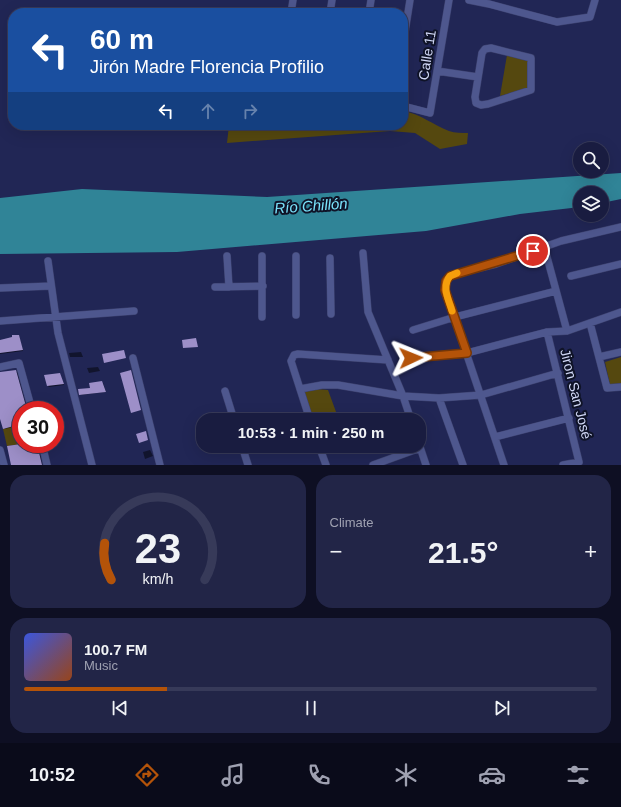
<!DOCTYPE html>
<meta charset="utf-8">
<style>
:root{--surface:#191c40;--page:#222547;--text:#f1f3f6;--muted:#9fa1b1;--line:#373a59;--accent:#b45309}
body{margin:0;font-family:Arial,sans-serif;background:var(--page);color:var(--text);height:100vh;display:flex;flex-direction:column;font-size:15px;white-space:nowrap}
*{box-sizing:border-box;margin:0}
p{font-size:13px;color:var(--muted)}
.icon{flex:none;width:22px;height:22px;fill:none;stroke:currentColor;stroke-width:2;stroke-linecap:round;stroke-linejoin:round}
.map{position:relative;height:465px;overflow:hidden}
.sheet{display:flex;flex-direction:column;gap:10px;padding:10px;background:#0e0f23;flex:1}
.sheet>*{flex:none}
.banner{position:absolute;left:8px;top:8px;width:400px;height:122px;border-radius:16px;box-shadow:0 4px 16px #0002,0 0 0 1px var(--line);background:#1a4fa0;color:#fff;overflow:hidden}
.fabs{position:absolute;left:573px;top:142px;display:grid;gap:8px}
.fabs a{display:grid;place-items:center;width:36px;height:36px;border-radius:50%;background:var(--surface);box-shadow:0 4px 16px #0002,0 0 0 1px var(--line);font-size:20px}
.speed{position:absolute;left:12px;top:401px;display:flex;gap:8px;font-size:20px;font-weight:700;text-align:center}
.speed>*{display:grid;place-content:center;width:52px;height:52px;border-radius:50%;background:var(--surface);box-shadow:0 4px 16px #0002,0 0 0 1px var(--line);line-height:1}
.speed .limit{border:6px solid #d22;background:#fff;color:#111}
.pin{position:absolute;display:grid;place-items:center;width:34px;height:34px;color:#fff;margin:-17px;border:2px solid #fff;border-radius:50%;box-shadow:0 1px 4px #0007}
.me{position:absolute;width:44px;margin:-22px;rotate:88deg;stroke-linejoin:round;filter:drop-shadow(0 0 3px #0008)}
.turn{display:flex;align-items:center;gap:14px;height:84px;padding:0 16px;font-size:18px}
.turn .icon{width:52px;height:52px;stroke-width:2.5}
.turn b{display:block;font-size:28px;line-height:34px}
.lanes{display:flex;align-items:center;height:38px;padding:0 16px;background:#0003;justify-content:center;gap:20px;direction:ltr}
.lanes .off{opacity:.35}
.big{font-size:30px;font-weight:700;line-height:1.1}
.sheet .card{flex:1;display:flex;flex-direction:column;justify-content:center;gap:6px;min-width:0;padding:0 14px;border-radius:16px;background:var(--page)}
.sheet .dial{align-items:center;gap:0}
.dial svg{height:104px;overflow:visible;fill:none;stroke:var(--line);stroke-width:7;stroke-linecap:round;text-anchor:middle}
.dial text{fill:var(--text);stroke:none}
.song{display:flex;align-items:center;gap:12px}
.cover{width:48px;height:48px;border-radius:6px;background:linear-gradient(135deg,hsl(230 70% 55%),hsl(20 70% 35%))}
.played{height:4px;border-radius:2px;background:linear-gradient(90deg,var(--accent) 25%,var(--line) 25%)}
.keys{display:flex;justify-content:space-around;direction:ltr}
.heat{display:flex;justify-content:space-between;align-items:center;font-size:22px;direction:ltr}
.sheet .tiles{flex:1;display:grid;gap:10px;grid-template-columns:1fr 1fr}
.card:last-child{grid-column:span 2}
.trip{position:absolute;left:196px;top:413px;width:230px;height:40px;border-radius:16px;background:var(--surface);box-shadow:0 4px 16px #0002,0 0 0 1px var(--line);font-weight:700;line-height:40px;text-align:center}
.tab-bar{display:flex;height:64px;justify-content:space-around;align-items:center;background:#0a0b1a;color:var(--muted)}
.tab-bar .icon{width:28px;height:28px}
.tab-bar .selected{color:var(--accent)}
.tab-bar b{font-size:18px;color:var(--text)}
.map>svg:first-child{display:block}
</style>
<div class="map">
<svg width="621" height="465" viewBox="0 0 621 465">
<rect width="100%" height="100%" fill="#212655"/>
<path fill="#55480f" d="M507,55L528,61V88L500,96Z
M403,111C421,114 433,125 449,131C455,133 462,133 468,133L467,144L440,149L415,133L390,131L227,143L229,125H403Z
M621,357V384L610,385L605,362Z
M316,389L328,390L339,420H314L303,392Z
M21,424V444L7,446L3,429Z"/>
<path fill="#308497" d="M621,173V199L602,203V193H580V207L520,214L426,231L177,252L0,254V198L82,189L267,197Z"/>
<path fill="#0007" d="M19,336L23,351L0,354V341Z
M81,352L83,357H70L69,353Z
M98,367L100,371L89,373L87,368Z
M17,372L27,410H21V425L5,429L0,414V373Z
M60,374L64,385L49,387L48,386Z
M103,383L106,392L80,395L91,389Z
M24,444H38L42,465H13Z
M150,450L153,456L145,459L143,452Z"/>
<path fill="#9d8fc8" d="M12,335H19L23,350L0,353V340L12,337Z
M196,338L198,347L183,348L182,340Z
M124,350L126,358L104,363L102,354Z
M16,370L27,410H21V424L3,429L0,419V372Z
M131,370L141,410L131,413L120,373Z
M60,373L64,384L47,386L44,375Z
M102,381L106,392L79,395L78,389L90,388L89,383Z
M146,431L148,440L139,443L136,434Z
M21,444H37L42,465H11L7,446Z"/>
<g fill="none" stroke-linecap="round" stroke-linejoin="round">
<g stroke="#3d426f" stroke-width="8">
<path id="street" d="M469,0L489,4L557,22L590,17L595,0
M291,13L293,0
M330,13L332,0
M369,13L371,0
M403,44L410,0
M491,48L531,58V90L488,104L481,105L476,103L475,97L482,53L485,49Z
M437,71L478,77
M403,106L430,113L449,0
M544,246L567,331
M363,253L368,312L403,396L411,420
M227,256L229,287
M330,258L331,314
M48,261L58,333L92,465
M571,276L621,264
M215,287L263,286
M0,288L51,286
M296,315V256
M262,317V256
M0,321L134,311
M590,323L607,388L621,387
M413,330L455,317L556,291
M547,332L579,462L563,465
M411,357L467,353L547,332L567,331L621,312
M599,357L621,352
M133,358L160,465
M0,367L19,363L32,410
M300,389L322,385H338L403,396L439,398L481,395L558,373
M225,391L234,420
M439,398L463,465
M310,420L291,361L294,355L298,354L388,360
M398,420L409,416
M495,437L569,418
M42,444L47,465
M419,444L426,465
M242,446L248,465
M319,446L326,465
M0,450L4,465
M373,465L420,448
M504,465L445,290L448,279L454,274L496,264L561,241L621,227"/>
</g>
<use href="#street" stroke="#4e578e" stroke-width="7"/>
</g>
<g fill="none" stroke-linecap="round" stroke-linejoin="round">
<g stroke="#753606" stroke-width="10">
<path id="route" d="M411,358L467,353L445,290L446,281L450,276L533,251"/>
</g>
<use href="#route" stroke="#b45309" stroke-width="7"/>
<path stroke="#f59e0b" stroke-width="7" d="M452,311C449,300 441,287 450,276L457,273"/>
</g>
<g text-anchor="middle" stroke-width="4" stroke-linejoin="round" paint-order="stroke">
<g font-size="14" fill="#d0d7f5" stroke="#0f1327">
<text transform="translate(427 55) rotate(-81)" y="5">Calle 11</text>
<text transform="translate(576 394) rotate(76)" y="5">Jiron San José</text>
</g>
<g font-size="15" font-style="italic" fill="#7ae2fa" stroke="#0f1327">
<text transform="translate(311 206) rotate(-4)" y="5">Río Chillón</text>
</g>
</g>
</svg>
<div class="fabs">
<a><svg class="icon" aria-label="search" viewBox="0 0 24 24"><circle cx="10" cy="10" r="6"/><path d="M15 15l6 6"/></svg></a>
<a><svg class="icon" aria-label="layers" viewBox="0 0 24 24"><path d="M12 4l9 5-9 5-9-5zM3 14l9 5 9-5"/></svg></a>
</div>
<div class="speed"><div class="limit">30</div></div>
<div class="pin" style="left:533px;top:251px;background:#d93025"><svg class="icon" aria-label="arrive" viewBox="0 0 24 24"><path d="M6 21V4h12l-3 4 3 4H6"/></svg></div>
<svg class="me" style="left:411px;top:358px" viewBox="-20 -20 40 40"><path d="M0-17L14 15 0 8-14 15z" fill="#b45309" stroke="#fff" stroke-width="4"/></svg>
<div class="trip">10:53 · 1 min · 250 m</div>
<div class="banner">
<div class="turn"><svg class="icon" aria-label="left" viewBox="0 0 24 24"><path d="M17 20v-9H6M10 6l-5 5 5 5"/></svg><div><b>60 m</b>Jirón Madre Florencia Profilio</div></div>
<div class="lanes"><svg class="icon" aria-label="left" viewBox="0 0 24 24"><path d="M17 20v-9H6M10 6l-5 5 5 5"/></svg><svg class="icon off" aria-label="ahead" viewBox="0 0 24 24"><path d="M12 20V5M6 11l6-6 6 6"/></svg><svg class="icon off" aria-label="right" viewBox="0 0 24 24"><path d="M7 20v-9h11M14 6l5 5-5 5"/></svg></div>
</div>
</div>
<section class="sheet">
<div class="tiles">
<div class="card dial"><svg viewBox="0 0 100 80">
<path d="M14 69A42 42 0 1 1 86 69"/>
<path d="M14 69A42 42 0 0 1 9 41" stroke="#b45309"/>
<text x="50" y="56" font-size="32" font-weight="700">23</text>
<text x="50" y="72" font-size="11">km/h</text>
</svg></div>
<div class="card"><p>Climate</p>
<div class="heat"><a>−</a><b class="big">21.5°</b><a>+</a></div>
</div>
<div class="card">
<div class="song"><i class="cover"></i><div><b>100.7 FM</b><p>Music</p></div></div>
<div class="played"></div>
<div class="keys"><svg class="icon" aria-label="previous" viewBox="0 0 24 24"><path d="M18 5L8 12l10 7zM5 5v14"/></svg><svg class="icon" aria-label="pause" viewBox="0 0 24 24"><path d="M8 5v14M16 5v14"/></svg><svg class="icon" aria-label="next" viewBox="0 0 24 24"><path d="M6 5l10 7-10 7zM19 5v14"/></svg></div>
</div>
</div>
</section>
<nav class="tab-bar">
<b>10:52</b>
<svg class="icon selected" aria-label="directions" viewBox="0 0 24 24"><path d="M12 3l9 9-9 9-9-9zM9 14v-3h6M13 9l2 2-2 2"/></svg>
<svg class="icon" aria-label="music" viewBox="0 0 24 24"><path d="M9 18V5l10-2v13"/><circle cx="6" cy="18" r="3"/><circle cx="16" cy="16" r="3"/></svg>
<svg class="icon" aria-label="phone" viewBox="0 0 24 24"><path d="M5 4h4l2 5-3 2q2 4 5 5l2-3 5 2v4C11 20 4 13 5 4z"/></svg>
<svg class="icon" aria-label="climate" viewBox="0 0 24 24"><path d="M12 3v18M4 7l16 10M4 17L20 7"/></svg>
<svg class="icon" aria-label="car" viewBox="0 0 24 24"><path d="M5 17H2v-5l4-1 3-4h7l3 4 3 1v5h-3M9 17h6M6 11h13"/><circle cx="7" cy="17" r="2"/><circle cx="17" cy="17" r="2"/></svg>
<svg class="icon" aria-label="filters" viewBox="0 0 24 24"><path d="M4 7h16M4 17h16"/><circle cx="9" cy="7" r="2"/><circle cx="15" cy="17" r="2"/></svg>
</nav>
